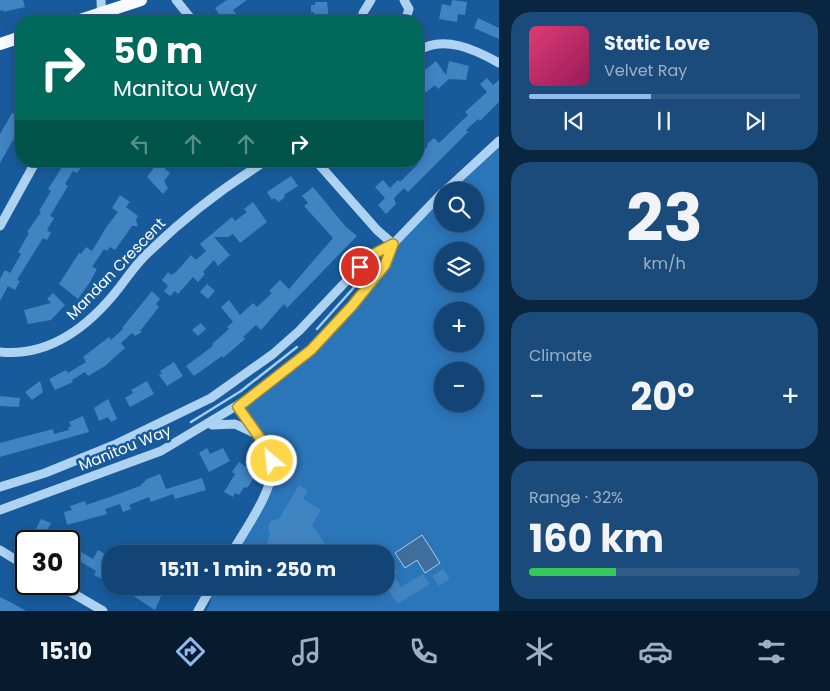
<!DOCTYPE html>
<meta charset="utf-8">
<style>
:root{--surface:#124475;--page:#1b4b7a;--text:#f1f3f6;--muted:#9cb0c5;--line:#315c87;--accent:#90b9f0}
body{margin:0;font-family:Poppins,sans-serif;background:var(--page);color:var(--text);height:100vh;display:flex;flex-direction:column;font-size:19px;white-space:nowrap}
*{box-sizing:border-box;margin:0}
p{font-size:16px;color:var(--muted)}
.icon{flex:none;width:28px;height:28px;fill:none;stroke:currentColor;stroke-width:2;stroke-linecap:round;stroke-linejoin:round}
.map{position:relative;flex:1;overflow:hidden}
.drawer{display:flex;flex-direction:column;gap:12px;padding:12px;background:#0a2540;width:331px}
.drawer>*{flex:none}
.banner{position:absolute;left:15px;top:15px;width:409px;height:152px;border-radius:20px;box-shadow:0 2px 12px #0003,0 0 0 1px var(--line);background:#00695c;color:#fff;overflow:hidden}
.buttons{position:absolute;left:434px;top:182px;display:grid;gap:10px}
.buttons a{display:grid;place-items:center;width:50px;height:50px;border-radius:50%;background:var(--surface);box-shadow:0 2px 12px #0003,0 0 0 1px var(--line);font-size:25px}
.speed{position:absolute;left:15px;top:530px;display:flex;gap:10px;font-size:25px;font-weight:700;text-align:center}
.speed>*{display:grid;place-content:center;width:65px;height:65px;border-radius:50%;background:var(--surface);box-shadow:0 2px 12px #0003,0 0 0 1px var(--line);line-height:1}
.speed .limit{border:2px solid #111;border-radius:8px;background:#fff;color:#111}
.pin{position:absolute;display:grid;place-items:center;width:42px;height:42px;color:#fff;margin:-21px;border:2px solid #fff;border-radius:50%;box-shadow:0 1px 5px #0007}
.me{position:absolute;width:55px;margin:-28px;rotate:332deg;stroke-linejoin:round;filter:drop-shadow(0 0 4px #0008)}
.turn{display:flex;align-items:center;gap:18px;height:105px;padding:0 15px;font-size:22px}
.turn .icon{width:65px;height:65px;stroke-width:2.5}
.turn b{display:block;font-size:35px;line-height:42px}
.lanes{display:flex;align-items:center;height:48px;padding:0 15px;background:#0003;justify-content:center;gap:25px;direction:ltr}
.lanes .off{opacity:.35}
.big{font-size:38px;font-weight:700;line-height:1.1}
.drawer .card{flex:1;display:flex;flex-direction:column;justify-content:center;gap:8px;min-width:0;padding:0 18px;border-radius:20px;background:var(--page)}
.drawer .dial{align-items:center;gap:0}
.dial b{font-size:65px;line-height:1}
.song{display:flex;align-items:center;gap:15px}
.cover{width:60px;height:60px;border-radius:8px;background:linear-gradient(135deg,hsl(340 70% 55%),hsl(330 70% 35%))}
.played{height:5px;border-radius:2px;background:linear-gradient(90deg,var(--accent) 45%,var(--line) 45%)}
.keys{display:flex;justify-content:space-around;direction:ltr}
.heat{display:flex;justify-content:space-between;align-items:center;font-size:28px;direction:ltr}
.charge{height:8px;border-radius:4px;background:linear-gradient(90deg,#34c759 32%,var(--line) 0)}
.trip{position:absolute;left:102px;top:545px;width:292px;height:50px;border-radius:20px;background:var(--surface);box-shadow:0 2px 12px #0003,0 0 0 1px var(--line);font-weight:700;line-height:50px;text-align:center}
.dock{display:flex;height:80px;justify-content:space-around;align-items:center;background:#071b2f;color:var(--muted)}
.dock .icon{width:35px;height:35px}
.dock .on{color:var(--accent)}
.dock b{font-size:22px;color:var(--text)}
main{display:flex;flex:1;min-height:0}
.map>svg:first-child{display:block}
</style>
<main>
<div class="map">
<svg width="499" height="611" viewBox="0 0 499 611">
<rect width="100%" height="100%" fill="#185b9c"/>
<path fill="#2b75b9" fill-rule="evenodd" d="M499,141V611H206L210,604L212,586H386V554H231L267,489L272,457L238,407L292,366L385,265L393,244L442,193V224H475V191H445ZM442,251H475V284H442ZM442,311H475V344H442ZM442,371H475V404H442Z"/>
<path fill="#3f6e9d" stroke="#a1cef4" d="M422,535L440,563L425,573L417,560L405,568L395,553Z"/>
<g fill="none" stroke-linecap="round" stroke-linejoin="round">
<path stroke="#a1cef4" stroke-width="2.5" d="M317,329L373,266
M191,422L241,391L297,347"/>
</g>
<path fill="#4084c2" d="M0,0H23L25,7L3,12V10L0,11Z
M227,0H247L233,10L241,21H223L215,8Z
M452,0L467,2L465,15L458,14L457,22L439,19L442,4L451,6Z
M315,2H327L329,21H314V12H311V5H315Z
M478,18L499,28V39L474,28Z
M436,61L446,75L449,61L469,66L466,80L449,79L438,89L435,85L418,99V76Z
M487,78L493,85L499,80V102L480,121L478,119L466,130L468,132L408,192L404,188L394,198L396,204L386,214L378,205L385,198L375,187L383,180L390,188L398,180L400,182L418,164V157L428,146L427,144L434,138L439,143L468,115L465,112L487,92L480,84Z
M21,103V126L0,163V134L12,113L15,114Z
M66,161H86L77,173L73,171L65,184L68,186L50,216L54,218L47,230L51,233L47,240L43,238L17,280L20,281L15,290L8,286L0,301V279L5,270L10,273L21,254L18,252L29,233L27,232L41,212L39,211L51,191L48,189Z
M159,161H171L165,169L170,173L164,181L168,188L163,194L147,177Z
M291,176L298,186L284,195L285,197L279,202L274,198L272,200L267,192Z
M313,187L346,227L357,236L287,308L284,304L261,330L256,325L243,337L245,339L223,358L222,356L194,376L186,366L213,346L212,344L229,329L227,327L233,322L221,307L229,300L240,315L253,303L257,307L272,293L269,291L280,280L289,289L333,238L304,206L308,203L302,196Z
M120,195L130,202L126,207L138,216L136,220L138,226H132L115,250L110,247L107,251L104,249L92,267L97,269L90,282L78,299L59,284L79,253L81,254L86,247L92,251L107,226L118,212L112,208Z
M253,202L267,222L240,243L233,234L228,237H214L230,255L218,266L214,260L203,272L205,274L198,282L193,277L178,294L175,291L170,296L164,291L168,286L162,280L168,272L171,275L176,272L191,255L196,260L206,251L200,244L232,217L235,221L247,212L244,209Z
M207,284L215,291L208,299L200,292Z
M152,291L160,299L156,304L159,307L140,331L142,332L135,336L132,333L121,343L125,348L105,366L88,376L85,372L72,380L73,382L55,390L49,379L66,370L68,373L86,362L83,357L109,337L111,340L123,329L122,328Z
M53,293L65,305L51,320L28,324L24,310L51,303L47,299Z
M201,323L206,329L198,336L192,330Z
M174,362L183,376L167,386L159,375L162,373L160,371Z
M40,381L43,392L32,400L25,392Z
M147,381L154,394L130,407L125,398L133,393L131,390Z
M0,396L20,398L19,407L0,406Z
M108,399L117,419L111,422L108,417L99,421L94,408Z
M83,416L89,432L0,457V443L53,429L54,434L69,430L68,428L71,426L69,422Z
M207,448L210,454L223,448L230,461L209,472L199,453Z
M239,462L248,468L247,470L253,474L251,476L254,478L247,488L244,487L239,495L235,493L233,497L224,492L235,474L232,472Z
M160,474L166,489L202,478L206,490L175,499L173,494L151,502L149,497L129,505L131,509L123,512L120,504L105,509L107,514L67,525L64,512L72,510L70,506L85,501L86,505L110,497L140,486L147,479Z
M299,485L308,491L303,499L321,510L312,525L328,548L318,554H252L268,543V538L270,536L268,526L272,520L279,519Z
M41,519L51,523L46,532L44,541H36L31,539Z
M69,545L93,559L98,550L105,554L104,557L111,561V572L106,581L94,575L96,571L75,558L73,561L69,559Z
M386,555L397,572L394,575L401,587L423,574L430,584L398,604L386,587Z
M443,569L450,579L439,586L432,576Z
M118,586H146L162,594L155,610Z
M0,597L14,604L26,611H0Z"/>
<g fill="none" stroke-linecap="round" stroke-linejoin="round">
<path stroke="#aed2f2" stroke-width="9" d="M101,0L102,21
M176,0L193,21
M404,0L409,9L405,21
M363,21V13L371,0
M418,51C443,34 476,50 499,63
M316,161L377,230L393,244
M445,191L499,141
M0,226L36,161
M0,352C50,357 90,325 119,288C129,275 138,261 151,250C186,216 224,187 266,161
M212,425L235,424L254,433
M0,487L45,473L114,445L211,398L273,354L299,331L371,255L393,244L442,193
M0,510L161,451L256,394L311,350L352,306L385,265L393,244
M0,550L26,566
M231,554C244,531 278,485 272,459C268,443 247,420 238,407
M57,584L103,611
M198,611L212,586"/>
<path stroke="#f9fcff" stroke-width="12" d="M77,21L141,0
M0,44L21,37"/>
</g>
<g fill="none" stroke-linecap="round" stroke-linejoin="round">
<g stroke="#a68a30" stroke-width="12">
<path id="route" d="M272,461L267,448L238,407L311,350L352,306L385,265L393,244L372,255L360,267"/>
</g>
<use href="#route" stroke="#ffd54a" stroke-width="9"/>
</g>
<g text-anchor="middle" stroke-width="5" stroke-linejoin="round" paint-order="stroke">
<g font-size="15" fill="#fff" stroke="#185b9c">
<text transform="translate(116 269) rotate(-46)" y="5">Mandan Crescent</text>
<text transform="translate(125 448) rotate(-22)" y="5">Manitou Way</text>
</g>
</g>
</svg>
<div class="buttons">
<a><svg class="icon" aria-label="search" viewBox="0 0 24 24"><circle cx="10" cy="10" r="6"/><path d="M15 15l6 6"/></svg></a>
<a><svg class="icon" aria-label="layers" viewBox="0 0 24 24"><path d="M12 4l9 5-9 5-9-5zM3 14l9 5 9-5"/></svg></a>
<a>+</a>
<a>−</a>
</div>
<div class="speed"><div class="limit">30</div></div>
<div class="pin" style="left:360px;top:267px;background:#d93025"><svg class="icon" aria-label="arrive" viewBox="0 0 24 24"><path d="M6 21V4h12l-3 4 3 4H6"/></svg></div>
<svg class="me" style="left:272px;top:461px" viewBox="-20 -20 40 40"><circle r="17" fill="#ffd54a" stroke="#fff" stroke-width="3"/><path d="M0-11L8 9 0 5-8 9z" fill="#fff"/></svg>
<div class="trip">15:11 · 1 min · 250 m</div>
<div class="banner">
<div class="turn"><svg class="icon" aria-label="right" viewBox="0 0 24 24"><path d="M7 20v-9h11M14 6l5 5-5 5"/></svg><div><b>50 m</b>Manitou Way</div></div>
<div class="lanes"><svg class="icon off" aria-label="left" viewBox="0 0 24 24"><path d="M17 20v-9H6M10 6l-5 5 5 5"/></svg><svg class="icon off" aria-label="ahead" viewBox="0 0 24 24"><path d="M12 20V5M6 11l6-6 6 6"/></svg><svg class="icon off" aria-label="ahead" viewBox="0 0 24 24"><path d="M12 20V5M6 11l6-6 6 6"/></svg><svg class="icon" aria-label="right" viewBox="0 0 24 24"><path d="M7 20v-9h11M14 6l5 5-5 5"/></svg></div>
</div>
</div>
<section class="drawer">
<div class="card">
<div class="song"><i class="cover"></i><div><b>Static Love</b><p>Velvet Ray</p></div></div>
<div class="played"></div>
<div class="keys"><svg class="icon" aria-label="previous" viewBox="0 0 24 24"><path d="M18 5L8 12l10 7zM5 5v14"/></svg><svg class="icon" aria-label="pause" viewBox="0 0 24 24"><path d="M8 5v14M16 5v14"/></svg><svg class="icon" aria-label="next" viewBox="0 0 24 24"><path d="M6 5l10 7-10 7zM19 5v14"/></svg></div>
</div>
<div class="card dial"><b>23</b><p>km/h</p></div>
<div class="card"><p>Climate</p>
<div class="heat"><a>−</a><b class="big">20°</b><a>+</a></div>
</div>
<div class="card"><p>Range · 32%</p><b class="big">160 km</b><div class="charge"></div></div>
</section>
</main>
<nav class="dock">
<b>15:10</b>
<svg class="icon on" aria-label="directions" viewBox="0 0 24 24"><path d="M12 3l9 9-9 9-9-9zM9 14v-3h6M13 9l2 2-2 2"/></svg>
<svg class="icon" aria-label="music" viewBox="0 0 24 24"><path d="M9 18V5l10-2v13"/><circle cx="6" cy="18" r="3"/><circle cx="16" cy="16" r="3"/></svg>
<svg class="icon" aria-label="phone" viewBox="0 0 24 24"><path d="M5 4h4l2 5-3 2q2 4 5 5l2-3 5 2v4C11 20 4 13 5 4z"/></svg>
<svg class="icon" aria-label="climate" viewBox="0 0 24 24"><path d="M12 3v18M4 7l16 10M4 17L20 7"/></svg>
<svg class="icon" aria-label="car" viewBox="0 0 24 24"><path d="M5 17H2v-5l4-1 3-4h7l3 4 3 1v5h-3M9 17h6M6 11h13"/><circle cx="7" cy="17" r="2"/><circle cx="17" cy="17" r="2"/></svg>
<svg class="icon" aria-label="filters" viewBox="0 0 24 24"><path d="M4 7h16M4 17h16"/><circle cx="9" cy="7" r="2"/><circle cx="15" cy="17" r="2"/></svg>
</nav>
